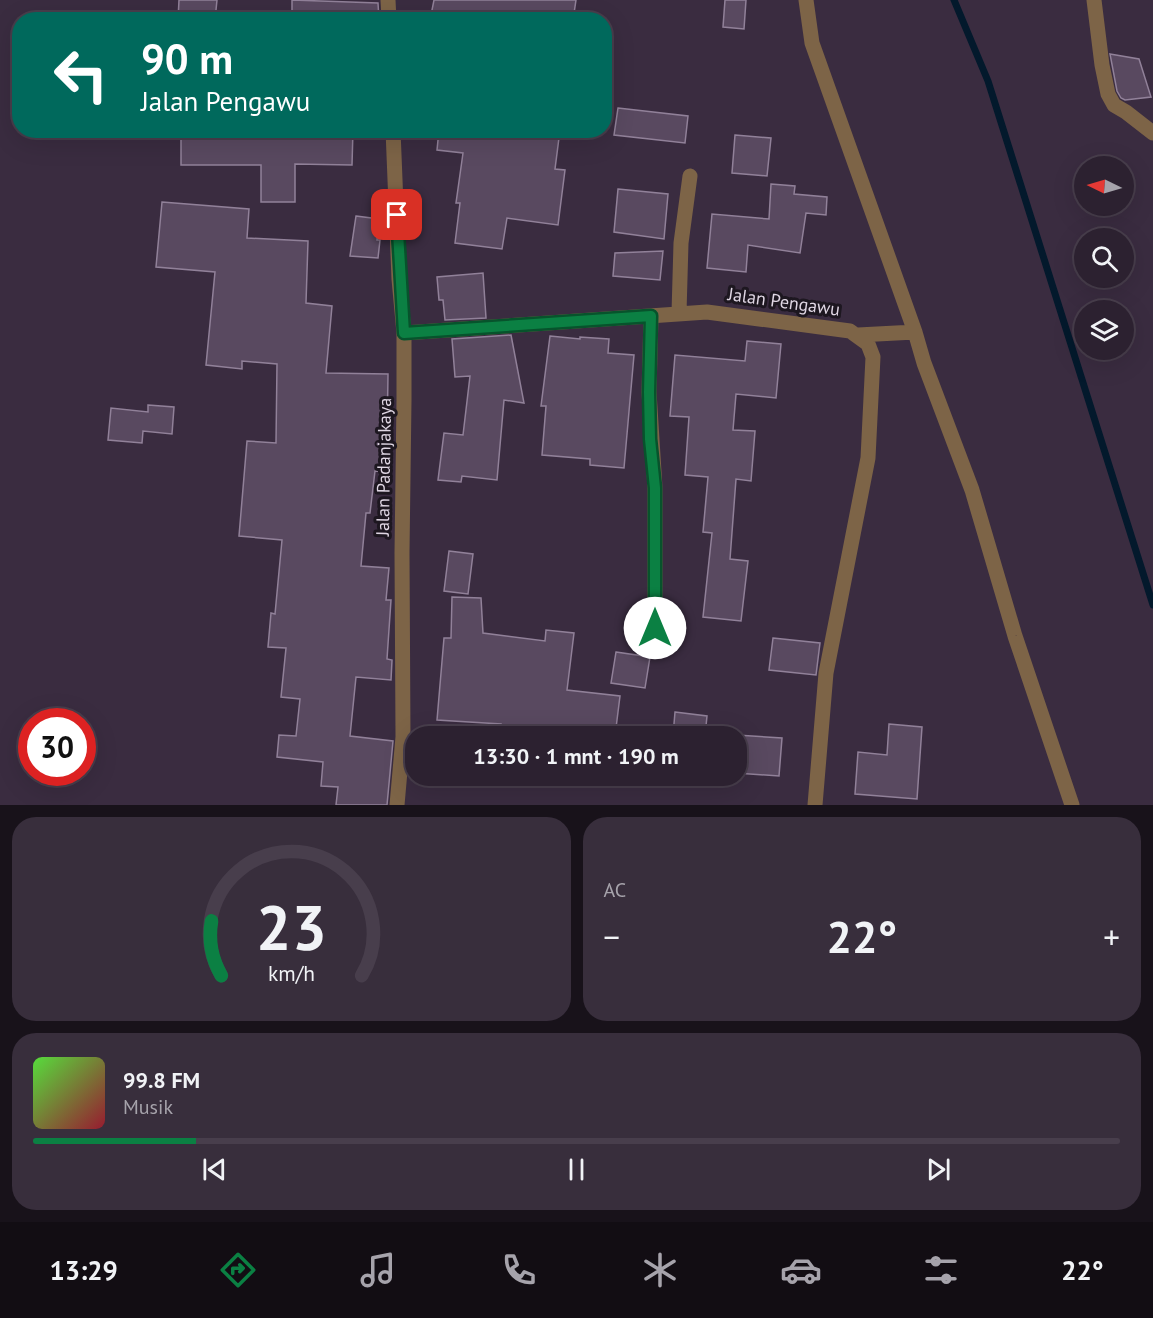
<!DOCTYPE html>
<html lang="id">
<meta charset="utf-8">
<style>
:root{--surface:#2c2130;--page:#382e3c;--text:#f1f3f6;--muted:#a6a3ab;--line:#483e4c;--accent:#0b8043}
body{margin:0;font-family:"PT Sans",sans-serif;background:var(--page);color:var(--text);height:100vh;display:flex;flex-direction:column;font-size:22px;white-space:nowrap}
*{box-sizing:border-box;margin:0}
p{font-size:20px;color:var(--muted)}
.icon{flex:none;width:33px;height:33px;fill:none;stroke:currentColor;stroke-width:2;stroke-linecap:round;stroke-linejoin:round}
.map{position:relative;height:805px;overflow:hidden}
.sheet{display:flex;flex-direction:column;gap:12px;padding:12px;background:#18121a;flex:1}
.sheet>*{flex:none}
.top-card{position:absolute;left:12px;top:12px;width:600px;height:126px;border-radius:24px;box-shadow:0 6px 24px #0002,0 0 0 2px var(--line);background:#00695c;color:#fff;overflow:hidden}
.needle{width:39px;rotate:275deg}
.controls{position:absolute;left:1074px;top:156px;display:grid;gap:12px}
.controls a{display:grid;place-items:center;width:60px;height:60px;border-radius:50%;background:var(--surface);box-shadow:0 6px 24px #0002,0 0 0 2px var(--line);font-size:30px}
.speed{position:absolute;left:18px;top:708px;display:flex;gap:12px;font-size:30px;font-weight:700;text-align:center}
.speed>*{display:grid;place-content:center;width:78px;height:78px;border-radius:50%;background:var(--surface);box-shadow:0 6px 24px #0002,0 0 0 2px var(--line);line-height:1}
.speed .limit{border:9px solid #d22;background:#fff;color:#111}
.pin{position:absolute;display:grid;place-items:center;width:51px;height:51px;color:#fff;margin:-26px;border-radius:12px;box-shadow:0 3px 9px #0006}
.me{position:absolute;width:66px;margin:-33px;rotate:0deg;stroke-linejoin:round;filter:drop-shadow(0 0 4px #0008)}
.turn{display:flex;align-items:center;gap:21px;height:126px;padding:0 30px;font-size:27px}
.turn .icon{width:78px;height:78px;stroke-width:2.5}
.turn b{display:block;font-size:42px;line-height:51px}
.big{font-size:45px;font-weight:600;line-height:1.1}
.sheet .widget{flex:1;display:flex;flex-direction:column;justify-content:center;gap:9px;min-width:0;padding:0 21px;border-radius:24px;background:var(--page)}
.sheet .dial{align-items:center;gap:0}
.dial svg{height:156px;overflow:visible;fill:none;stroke:var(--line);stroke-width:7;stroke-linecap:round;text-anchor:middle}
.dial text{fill:var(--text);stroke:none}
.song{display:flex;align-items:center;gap:18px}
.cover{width:72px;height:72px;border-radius:9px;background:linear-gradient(135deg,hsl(110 70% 55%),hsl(350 70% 35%))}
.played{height:6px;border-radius:3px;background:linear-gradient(90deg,var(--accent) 15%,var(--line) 15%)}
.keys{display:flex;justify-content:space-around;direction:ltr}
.heat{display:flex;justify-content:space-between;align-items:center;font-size:33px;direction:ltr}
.sheet .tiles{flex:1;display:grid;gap:12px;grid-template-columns:1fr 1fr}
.widget:last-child{grid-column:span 2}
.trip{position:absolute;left:405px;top:726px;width:342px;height:60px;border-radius:24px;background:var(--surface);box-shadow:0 6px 24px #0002,0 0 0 2px var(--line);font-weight:600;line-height:60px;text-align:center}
.menu{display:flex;height:96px;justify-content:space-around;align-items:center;background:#120d13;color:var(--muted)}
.menu .icon{width:42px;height:42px}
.menu .active{color:var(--accent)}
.menu b{font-size:27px;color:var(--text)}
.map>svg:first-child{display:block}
</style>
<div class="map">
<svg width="1153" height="805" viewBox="0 0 1153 805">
<rect width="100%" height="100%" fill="#3a2c40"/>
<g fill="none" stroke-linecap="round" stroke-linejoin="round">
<path stroke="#03192c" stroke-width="7" d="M954,0L988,81L1153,605"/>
</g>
<path fill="#594960" stroke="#918199" stroke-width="1.5" d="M179,0H217L215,20H178Z
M292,0L378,3L379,20H292Z
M434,0H576L573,20H430Z
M725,0H746L744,29L723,27Z
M1110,54L1139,59L1151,97L1125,100L1121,98L1117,91Z
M618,108L688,116L685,143L614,135Z
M181,130H353L352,165L295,164V202H261V165H181Z
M439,130H560L555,169L565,170L558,225L507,218L502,249L455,243L460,203H456L463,153L437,150Z
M735,135L771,138L767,176L732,173Z
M771,184L795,186L794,194L827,197L826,215L806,213L800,253L748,245L746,272L707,268L712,214L769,219Z
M618,189L668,194L664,239L614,232Z
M162,202L249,209L247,238L308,241L306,303L332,306L326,373L388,374L387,442L390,443L387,472L375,471L370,513H366L361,566L389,568L386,600H391L387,659L392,660L391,680L356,677L350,736L393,741L387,805H336L338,787L321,786L323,762L277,757L279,735L296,736L300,699L281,697L286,648L268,647L271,613L275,614L282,540L239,536L247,441L276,443L277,364L242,361V369L206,365L215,272L156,267Z
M356,216L379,219L377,240H380L378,258L350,256Z
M663,251L660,280L613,276L615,253Z
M483,273L486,318L445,320L443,300H439L437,277Z
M511,335L524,403L504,400L497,480L462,476L461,482L438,480L444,433L463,435L470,376L455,377L452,339Z
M550,336L580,339V337L609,339L608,353L634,355L624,468L590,465V459L542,455L546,406H541Z
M747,341L781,344L776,398L736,394L733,430L755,431L751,481L736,479L730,559L748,561L741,621L703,617L712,533L703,532L708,477L685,475L689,417L670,416L675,355L745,361Z
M148,405L174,407L172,434L143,431L142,443L108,440L111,408L148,412Z
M449,551L473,554L468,594L444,591Z
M452,597L481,598L483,633L545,641L546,630L574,633L567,690L620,696L615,736H523L499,734L501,724L437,720L444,638H451Z
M773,638L820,643L816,675L769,670Z
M616,652L650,657L645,688L611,683Z
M675,712L707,716L705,736H673Z
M889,724L922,727L917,799L855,794L858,752L887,755Z
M736,735L782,738L779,776L736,773Z"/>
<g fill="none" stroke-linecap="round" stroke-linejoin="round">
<path stroke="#7d6447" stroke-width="15" d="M806,0L812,43L915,332L924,363L972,490L1015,636L1072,805
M1094,0L1102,65L1108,94L1114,105L1126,112L1153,133
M679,313L681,243L690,176
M651,316L649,392L655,488V628
M404,333L707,312L850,331L868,344L873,357L868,458L826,673L815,805
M858,335L915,332"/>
<path stroke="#7d6447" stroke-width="15" d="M388,0L389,20
M393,130L399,279L404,333V400L402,553L403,737L397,805"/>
</g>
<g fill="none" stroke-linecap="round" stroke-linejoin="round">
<g stroke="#07532c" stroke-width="15">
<path id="route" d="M397,215L404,333L651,316L649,392L650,439L655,488V628"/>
</g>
<use href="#route" stroke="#0b8043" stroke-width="10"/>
</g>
<g text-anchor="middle" stroke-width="6" stroke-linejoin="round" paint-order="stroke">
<g font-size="18" fill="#dfd6e3" stroke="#1d1720">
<text transform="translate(784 302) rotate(8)" y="6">Jalan Pengawu</text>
<text transform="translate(384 467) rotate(-89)" y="6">Jalan Padanjakaya</text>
</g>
</g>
</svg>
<div class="controls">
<a><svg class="needle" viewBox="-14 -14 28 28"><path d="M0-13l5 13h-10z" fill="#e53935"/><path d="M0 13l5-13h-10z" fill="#a6a3ab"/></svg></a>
<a><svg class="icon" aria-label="search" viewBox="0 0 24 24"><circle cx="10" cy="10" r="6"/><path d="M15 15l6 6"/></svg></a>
<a><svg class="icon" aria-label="layers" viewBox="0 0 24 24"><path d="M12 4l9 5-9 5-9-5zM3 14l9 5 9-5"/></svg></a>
</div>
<div class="speed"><div class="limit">30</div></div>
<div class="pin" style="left:397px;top:215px;background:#d93025"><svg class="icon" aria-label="arrive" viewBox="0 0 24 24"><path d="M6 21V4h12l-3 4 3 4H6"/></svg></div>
<svg class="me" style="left:655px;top:628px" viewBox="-20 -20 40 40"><circle r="19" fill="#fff"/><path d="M0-13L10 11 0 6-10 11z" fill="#0b8043"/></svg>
<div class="trip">13:30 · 1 mnt · 190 m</div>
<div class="top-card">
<div class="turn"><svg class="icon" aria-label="left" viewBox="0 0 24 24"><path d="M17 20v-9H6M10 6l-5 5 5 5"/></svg><div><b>90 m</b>Jalan Pengawu</div></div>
</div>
</div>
<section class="sheet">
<div class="tiles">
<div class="widget dial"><svg viewBox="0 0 100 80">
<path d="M14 69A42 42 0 1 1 86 69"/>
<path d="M14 69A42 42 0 0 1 9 41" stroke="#0b8043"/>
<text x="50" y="56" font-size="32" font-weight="700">23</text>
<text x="50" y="72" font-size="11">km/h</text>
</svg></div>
<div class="widget"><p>AC</p>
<div class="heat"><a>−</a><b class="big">22°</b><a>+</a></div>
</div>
<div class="widget">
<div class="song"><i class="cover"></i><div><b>99.8 FM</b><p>Musik</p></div></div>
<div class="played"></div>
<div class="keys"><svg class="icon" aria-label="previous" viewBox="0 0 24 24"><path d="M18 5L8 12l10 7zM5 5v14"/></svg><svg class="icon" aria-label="pause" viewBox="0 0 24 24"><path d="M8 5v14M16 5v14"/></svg><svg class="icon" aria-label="next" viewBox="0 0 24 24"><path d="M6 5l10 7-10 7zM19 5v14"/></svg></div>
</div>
</div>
</section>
<nav class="menu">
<b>13:29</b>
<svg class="icon active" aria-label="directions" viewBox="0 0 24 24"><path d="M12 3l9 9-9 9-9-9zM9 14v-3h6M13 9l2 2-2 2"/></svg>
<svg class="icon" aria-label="music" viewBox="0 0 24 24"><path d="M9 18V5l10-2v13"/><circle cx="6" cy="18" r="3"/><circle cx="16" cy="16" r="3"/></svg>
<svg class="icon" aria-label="phone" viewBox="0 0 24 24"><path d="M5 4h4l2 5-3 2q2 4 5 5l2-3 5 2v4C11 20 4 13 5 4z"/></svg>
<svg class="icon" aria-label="climate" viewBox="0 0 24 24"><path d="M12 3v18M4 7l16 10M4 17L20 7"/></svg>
<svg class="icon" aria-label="car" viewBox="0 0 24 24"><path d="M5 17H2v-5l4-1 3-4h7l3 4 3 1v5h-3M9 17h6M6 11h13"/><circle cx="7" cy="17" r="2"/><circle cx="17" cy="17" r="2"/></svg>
<svg class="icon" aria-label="filters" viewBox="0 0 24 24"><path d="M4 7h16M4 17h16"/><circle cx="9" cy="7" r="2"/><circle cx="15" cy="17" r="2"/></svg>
<b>22°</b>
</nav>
